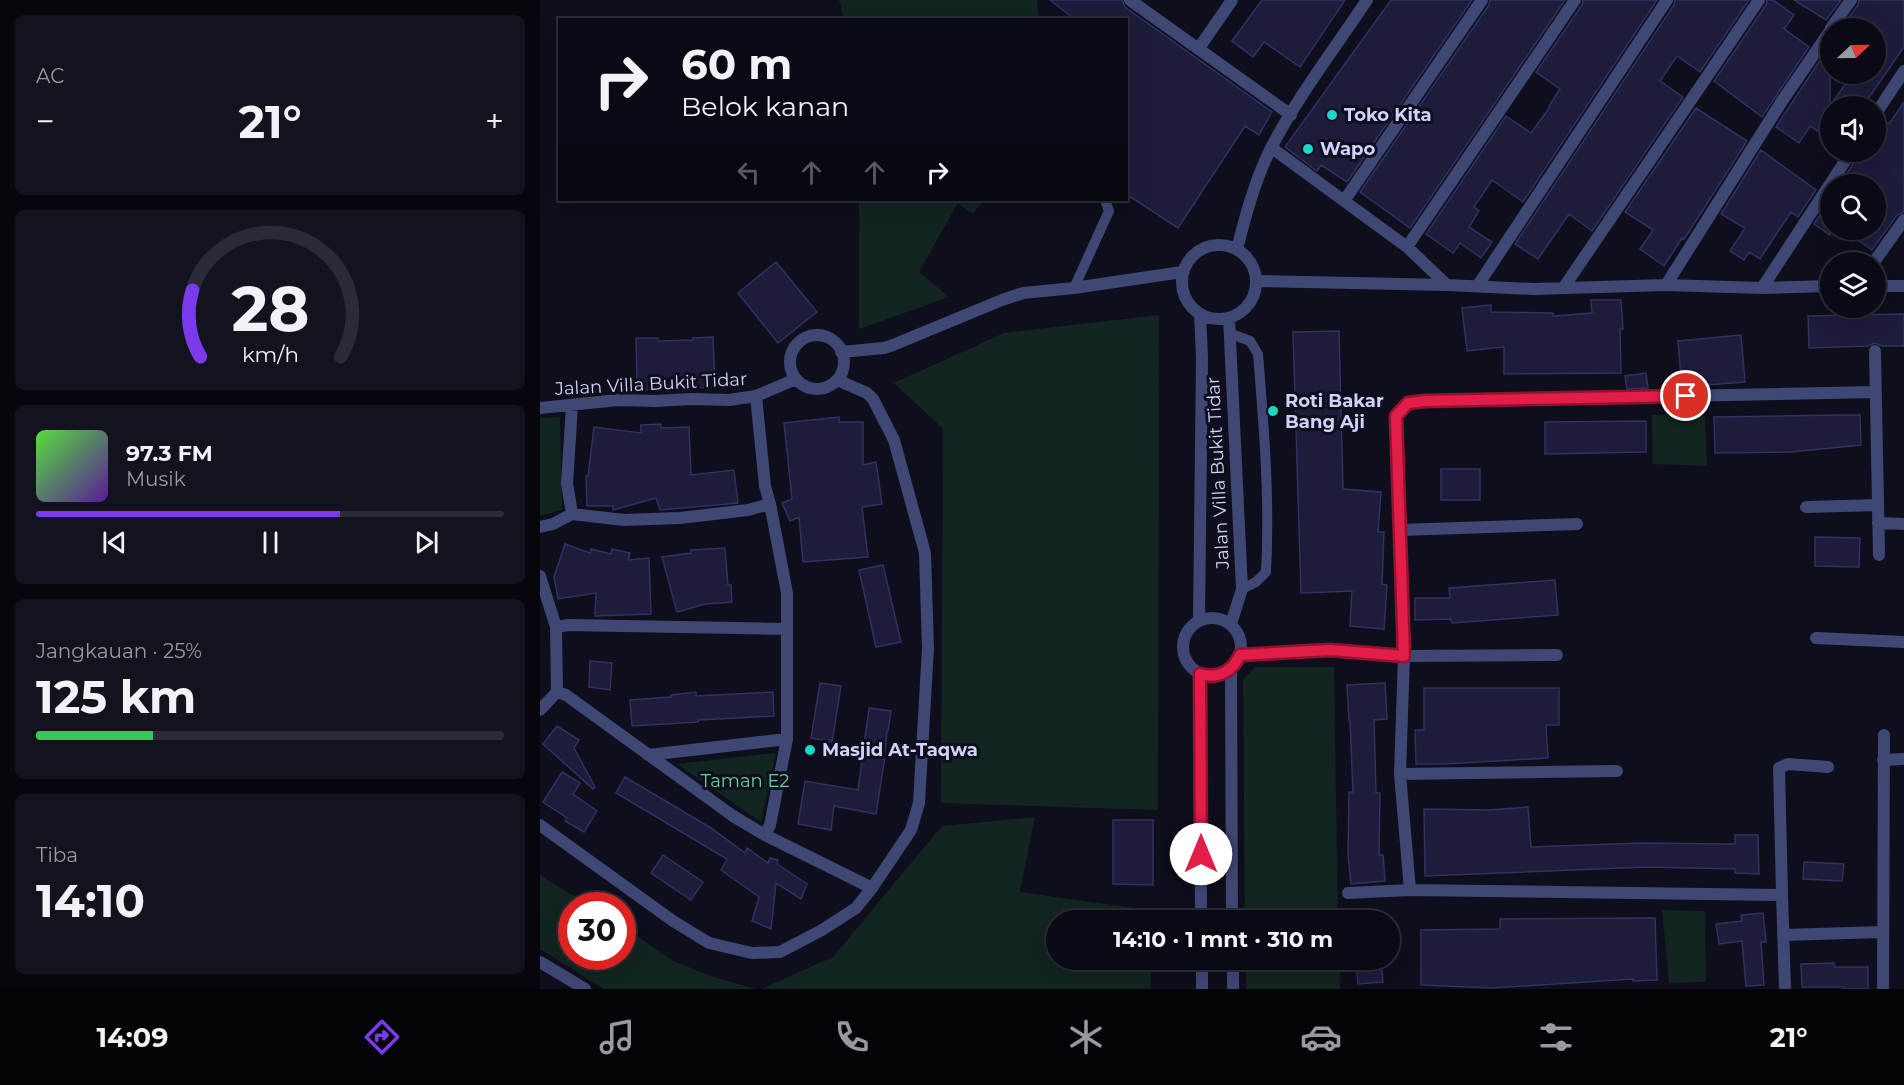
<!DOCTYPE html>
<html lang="id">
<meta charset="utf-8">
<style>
:root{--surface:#0a0a15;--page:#13131e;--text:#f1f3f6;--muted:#999aa0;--line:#2a2b34;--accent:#7c3aed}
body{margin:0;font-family:Montserrat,sans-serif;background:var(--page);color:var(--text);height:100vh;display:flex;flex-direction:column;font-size:22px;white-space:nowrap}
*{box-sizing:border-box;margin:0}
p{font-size:20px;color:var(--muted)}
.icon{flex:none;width:33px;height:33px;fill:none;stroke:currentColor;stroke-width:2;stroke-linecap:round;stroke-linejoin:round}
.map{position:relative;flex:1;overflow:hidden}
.sheet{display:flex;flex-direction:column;gap:15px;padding:15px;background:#06060c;width:540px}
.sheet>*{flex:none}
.top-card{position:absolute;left:18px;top:18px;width:570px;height:183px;border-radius:0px;box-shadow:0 6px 24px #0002,0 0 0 2px var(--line);background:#0a0a15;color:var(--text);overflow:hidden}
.needle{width:39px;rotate:68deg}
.fabs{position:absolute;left:1280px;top:18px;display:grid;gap:12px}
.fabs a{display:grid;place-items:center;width:66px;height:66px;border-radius:50%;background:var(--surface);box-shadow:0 6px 24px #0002,0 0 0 2px var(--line);font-size:30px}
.speed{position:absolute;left:18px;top:892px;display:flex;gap:12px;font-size:30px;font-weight:700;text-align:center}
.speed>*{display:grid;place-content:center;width:78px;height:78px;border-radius:50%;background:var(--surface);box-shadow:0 6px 24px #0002,0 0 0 2px var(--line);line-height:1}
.speed .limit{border:9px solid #d22;background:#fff;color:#111}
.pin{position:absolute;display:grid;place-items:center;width:51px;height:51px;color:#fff;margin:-26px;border:3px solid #fff;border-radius:50%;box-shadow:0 2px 6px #0007}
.me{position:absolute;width:66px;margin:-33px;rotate:0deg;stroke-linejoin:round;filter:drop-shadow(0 0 4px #0008)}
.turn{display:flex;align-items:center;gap:21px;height:126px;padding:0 24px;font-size:27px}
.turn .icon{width:78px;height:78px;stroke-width:2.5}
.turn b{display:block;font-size:42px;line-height:51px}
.lanes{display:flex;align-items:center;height:57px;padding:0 24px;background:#0003;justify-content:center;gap:30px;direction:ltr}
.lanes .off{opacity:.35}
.big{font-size:45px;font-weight:700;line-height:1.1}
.sheet .tile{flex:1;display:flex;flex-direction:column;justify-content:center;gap:9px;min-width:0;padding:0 21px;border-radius:9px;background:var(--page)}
.sheet .dial{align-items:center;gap:0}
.dial svg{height:156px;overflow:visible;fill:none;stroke:var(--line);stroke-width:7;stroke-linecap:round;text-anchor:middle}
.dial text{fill:var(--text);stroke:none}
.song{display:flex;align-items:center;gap:18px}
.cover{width:72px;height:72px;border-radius:9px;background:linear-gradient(135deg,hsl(110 70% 55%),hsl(270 70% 35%))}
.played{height:6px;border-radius:3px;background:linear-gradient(90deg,var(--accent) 65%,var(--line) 65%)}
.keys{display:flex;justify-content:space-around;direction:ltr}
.heat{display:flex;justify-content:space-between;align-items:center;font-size:33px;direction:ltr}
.charge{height:9px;border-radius:4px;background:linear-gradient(90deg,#34c759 25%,var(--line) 0)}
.trip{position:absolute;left:506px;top:910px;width:354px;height:60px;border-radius:30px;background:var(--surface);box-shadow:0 6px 24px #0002,0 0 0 2px var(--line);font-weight:700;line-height:60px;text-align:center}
.tabs{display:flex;height:96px;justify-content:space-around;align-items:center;background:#040408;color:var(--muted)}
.tabs .icon{width:42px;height:42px}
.tabs .current{color:var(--accent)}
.tabs b{font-size:27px;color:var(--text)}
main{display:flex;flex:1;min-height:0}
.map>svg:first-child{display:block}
</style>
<main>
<section class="sheet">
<div class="tile"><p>AC</p>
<div class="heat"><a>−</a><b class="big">21°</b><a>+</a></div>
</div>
<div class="tile dial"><svg viewBox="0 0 100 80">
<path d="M14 69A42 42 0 1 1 86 69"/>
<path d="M14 69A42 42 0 0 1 10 35" stroke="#7c3aed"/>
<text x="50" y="56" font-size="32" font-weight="700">28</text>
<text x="50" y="72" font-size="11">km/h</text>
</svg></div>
<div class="tile">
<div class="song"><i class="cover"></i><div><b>97.3 FM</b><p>Musik</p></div></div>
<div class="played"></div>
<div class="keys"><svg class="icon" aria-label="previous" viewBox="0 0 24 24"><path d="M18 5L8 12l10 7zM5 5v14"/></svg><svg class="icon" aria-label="pause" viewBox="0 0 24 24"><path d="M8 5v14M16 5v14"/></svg><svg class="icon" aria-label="next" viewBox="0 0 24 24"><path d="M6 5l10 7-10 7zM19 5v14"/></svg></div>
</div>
<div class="tile"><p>Jangkauan · 25%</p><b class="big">125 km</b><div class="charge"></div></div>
<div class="tile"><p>Tiba</p><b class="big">14:10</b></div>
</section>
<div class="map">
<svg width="1364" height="989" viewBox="0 0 1364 989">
<rect width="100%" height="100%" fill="#0e0e1c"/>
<path fill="#122521" d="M299,0H497L499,19H304Z
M319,200H443L433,214L418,203L379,272L409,297L319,329Z
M619,315L618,810L401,803L403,429L354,383L464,333Z
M1165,415L1167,466L1113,464L1112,415Z
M20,417L22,510L0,516V418Z
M715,667H794L798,921H705L703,679Z
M236,753L221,822L137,764Z
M495,817L480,892L609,910L610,921H516V960H610L611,989H221L293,957L402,826Z
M0,874L7,880L51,906H32V957H82L83,926L133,961L174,977L216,989H64L0,949Z
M1122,910L1165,911L1166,982L1129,983Z
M706,960H799L800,989H706Z"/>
<path fill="#1d1c3b" stroke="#313164" stroke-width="1.5" d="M510,0H582L585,7L732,112L719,135L705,126L638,228L586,194V20H536Z
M722,0H805L760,67L724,42L713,57L692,41Z
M851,0H932L807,182L781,165L777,171L745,147Z
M950,0H1025L870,228L820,192L949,5Z
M1043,0H1117L983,202L952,180L934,207L939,211L929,227L952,242L941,258L920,243L913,253L886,234L966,116L991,133L1010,107L1009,106L1020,89L996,72L1042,5Z
M1135,0H1209L1160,72L1137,56L1120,81L1143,97L1052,231L1029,214L998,259L975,244L1134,5Z
M1227,0H1233L1254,15L1245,28H1243L1269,47L1222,117L1174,81L1226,5Z
M1254,0H1301L1286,20Z
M1319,0H1364V47L1323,106H1290V139L1270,126L1259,143L1236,127L1282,57L1290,63V106L1312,74H1335V28H1301L1318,5Z
M1364,102V212L1357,215L1332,250L1304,230H1335V184H1300L1321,152H1335V132L1343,120L1349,124Z
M1156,108L1207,141L1152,227L1144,239L1142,238L1124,266L1100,249L1113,230L1085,212Z
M1221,150L1276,190L1258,217L1251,212L1220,259L1209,252L1204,260L1190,251L1205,228L1181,214Z
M1290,200V235L1274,224Z
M236,262L277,312L238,343L198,293Z
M1051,300H1081L1083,329H1080L1081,373L964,374V347L927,351L922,308L951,305V312L1013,313V316L1052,313Z
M1364,314V346H1342L1335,343L1328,346L1269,348L1268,316Z
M799,331L803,489L841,492L838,532H844L842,584L847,585L844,629L810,626L812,591L761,593L753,332Z
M1201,335L1205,382L1142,387L1138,341Z
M173,337L175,387L97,390L96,338H118V341L153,340V338Z
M1106,373L1108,388L1087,389L1085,376Z
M1299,415H1320L1321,445L1251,452L1175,453L1174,417Z
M299,417V422H323V465L336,462L342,504L322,507L328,557L263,562L259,517L250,521L242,503L252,499L244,423Z
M1106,421V452L1005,454V422Z
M121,424V428L149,427L151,475L194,470L198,503L120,510L116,498L73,510V506H47L46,476H48L54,427L101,433V425Z
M901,469H940V500H901Z
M1275,537L1320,538L1319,567L1275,566Z
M25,544L50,553L51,549L71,554L72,549L90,553L88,560L109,558L111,614L55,616L56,593L18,599L14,577Z
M185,548L188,585H191L192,602L165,604L137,612L122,557L151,553V550Z
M343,565L361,642L336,647L319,570Z
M1015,580L1018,615L912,623L911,619L875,620V598H910L909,588Z
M50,661L72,663L70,690L49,687Z
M280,683L301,686L292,742L271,738Z
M845,683L847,719L834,720L836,793H840L839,855H843L845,881L811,884L808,855L809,792H813L810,721H809L807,685Z
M884,688H1019V725H1006L1008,758L904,764H876L875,730H884Z
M156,692V696L233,692L234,716L158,720V722L92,726L90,700L131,697V695Z
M329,708L351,711L348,731H347L344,763L336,814L294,806L291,830L258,824L265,781L318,790Z
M17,726L39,740L34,748L55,787L53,789L3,744Z
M22,772L40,783L33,794L57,811L44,832L25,821L27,818L3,802Z
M85,777L171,828L205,853L207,848L228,863L230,858L238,860L237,864L267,884L261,899L236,883L231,929L212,921L219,897L181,870L187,859L76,793Z
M988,807L991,847L1101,843L1195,844V835H1218L1219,874L1195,873V869L1106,867L885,876L884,809L949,810Z
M573,820H613V885L573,884Z
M123,855L163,882L151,900L111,873Z
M1264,862L1304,864L1302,881L1263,879Z
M1223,913L1226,942H1221L1224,985L1206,986L1202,941L1179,944L1176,924L1202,921L1201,915Z
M1115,918L1117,980L1093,981V979L952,988L881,985V930L960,929V919Z
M816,960H841L843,982L818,984Z
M1294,963V967H1328V989H1304V987H1262L1261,964Z"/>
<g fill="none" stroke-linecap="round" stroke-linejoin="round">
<path stroke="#3f4875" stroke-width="10" d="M534,288L569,211L565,200
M689,333L710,341L718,354C724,427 730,499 726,572L716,582L702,589"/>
<path stroke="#3f4875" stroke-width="12" d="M590,0L751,115
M1291,28L1311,0
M659,48L692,0
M1335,115L1364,71
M732,148L867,247L907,285L993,289L1126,285L1222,288L1290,286
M804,201L942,0
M642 282a37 37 0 1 1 74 0a37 37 0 1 1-74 0Z
M867,247L1035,0
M697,249C706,214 715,180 731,148C758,96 795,48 827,0
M1334,262L1364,220
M716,281L907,285
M938,285L1127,0
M1126,285L1242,101L1290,31
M1335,286H1364
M1024,287L1219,0
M1222,288L1311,152
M689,318L702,589L691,624
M250 362a27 27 0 1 1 54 0a27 27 0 1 1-54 0Z
M1335,351L1339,555
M301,352L344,348L353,345L462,300L483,293L534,288L642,272
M32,406L27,483L32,514
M0,408L78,400L115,401L152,399L189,400L216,396L256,379
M1266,507L1338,505
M1338,523L1364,524
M0,527L13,524L32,514L84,520L140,518L208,510L230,504
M860,530L1037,524
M0,576L16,627L17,692L0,710
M643 647a29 29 0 1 1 58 0a29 29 0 1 1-58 0Z
M659,620L662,357L660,314
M16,627L28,625L246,629
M1276,638L1364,642
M700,655L790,650L864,656L856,416L868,403L885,401L1335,392
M1017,655L864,656L860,774L870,890L1242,895L1245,989
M691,669L692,921
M660,673L661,921
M17,692L26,695L193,816L225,835L332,888
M108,755L247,739V593L230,504L225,486L216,396
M1343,760L1364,759
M860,774L1077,771
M0,825L133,921L169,943L212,953L240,952L282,930L316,908L332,888L371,830L379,803L388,648L385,553L354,440L333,399L327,393L297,380
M225,835L230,825L247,739
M808,893L870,890
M1242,895L1239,768L1248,764L1288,767
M1243,935L1342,932
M662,960V989
M693,960V989
M0,962L45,989
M1343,989L1344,735"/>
</g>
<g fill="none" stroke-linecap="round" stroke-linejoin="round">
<g stroke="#92132f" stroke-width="15">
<path id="route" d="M661,854L660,674C678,679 692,672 700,655L790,650L864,656L856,416L868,403L885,401L1146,396"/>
</g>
<use href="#route" stroke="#e11d48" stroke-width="10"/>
</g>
<g fill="#1cd8c6" stroke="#0e0e1c" stroke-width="2">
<circle cx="792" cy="115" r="6"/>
<circle cx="768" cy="149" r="6"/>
<circle cx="733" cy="411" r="6"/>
<circle cx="270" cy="750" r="6"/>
</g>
<g text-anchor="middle" stroke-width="6" stroke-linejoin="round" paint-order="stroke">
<g font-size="18" font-weight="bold" fill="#cfd3f9" stroke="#0e0e1c" text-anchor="start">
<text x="804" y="121">Toko Kita</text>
<text x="780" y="155">Wapo</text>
<text x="745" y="407">Roti Bakar<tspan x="745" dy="21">Bang Aji</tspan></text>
<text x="282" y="756">Masjid At-Taqwa</text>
</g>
<g font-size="18" fill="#cfd3f9" stroke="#0e0e1c">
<text transform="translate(111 384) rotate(-3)" y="6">Jalan Villa Bukit Tidar</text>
<text transform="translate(678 473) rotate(-93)" y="6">Jalan Villa Bukit Tidar</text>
</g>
<g font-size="18" fill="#65cfa0" stroke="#0e0e1c">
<text x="205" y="787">Taman E2</text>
</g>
</g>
</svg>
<div class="fabs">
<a><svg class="needle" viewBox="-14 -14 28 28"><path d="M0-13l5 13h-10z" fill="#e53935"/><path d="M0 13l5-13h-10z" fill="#999aa0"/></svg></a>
<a><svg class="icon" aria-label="sound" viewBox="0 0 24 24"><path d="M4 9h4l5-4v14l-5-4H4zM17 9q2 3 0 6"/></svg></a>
<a><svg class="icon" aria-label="search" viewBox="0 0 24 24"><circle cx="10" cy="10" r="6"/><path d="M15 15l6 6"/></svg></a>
<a><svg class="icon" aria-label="layers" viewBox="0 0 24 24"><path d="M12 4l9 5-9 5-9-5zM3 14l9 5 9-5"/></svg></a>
</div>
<div class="speed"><div class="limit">30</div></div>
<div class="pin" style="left:1146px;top:396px;background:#d93025"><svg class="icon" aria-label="arrive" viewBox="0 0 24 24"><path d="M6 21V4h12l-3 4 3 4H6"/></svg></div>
<svg class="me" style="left:661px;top:854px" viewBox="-20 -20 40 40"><circle r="19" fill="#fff"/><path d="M0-13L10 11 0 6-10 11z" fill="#e11d48"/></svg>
<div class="trip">14:10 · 1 mnt · 310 m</div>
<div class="top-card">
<div class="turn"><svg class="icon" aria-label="right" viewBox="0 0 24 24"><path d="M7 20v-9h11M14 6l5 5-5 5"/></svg><div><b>60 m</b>Belok kanan</div></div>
<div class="lanes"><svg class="icon off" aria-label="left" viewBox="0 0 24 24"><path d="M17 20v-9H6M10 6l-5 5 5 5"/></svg><svg class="icon off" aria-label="ahead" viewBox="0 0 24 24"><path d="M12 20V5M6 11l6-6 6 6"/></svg><svg class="icon off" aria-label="ahead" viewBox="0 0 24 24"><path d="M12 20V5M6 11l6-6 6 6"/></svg><svg class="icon" aria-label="right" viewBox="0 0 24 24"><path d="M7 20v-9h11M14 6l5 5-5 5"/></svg></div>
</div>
</div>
</main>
<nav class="tabs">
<b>14:09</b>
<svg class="icon current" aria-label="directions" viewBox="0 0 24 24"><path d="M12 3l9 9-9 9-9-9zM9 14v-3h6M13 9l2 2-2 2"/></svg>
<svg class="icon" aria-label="music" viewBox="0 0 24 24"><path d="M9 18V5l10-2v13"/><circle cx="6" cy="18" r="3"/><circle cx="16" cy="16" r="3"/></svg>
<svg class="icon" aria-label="phone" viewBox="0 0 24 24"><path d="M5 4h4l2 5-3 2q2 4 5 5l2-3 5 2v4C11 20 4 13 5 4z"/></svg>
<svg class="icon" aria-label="climate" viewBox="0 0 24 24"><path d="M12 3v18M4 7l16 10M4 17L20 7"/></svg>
<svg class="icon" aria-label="car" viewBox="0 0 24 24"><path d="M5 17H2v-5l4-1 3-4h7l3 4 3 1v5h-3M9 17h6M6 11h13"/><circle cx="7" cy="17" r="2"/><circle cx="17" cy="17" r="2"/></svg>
<svg class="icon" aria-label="filters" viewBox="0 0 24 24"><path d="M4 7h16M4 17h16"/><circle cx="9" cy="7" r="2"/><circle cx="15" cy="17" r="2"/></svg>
<b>21°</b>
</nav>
